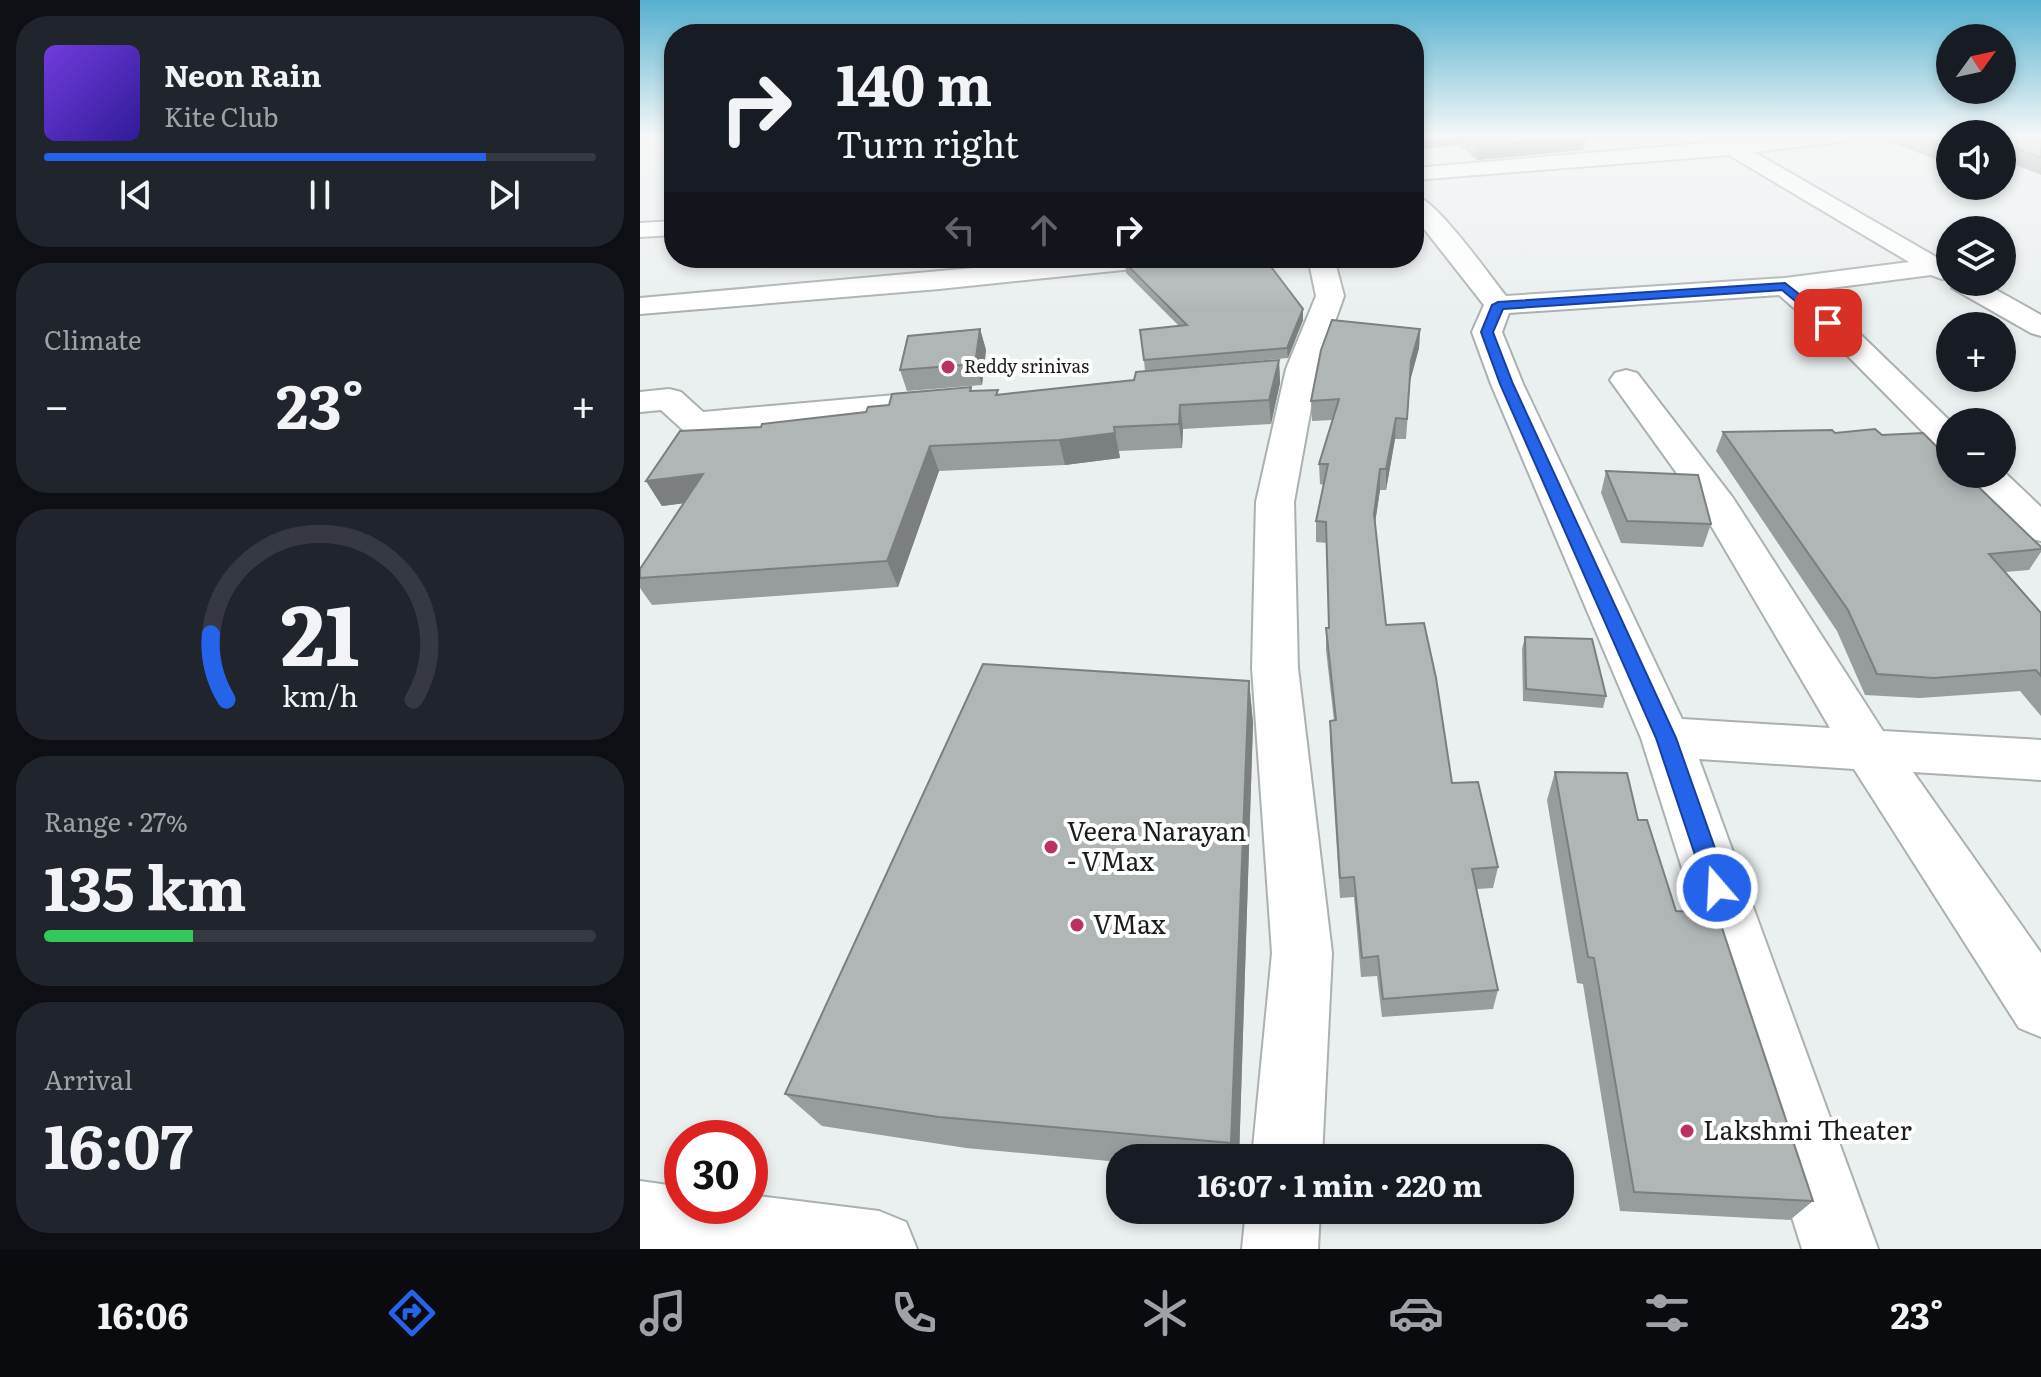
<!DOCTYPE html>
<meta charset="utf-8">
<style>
:root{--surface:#171b24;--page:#20242c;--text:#f1f3f6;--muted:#9ea1a6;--line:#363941;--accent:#2563eb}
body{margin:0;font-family:Literata,serif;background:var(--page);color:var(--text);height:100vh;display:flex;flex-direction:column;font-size:30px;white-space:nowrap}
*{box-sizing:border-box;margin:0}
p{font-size:26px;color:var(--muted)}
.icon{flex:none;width:44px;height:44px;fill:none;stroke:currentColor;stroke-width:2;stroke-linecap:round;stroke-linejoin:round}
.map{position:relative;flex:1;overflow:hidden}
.panel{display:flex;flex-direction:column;gap:16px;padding:16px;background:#0d0f14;width:640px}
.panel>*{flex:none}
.guide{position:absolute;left:24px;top:24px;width:760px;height:244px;border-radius:32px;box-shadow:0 4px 12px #0003;background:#171b24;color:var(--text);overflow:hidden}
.needle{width:52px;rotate:57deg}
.fabs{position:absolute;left:1296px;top:24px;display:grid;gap:16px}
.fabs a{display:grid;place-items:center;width:80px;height:80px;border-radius:50%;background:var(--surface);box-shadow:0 4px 12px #0003;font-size:40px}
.speed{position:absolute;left:24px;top:1120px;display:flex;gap:16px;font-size:40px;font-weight:700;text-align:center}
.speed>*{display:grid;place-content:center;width:104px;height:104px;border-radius:50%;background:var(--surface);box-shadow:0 4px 12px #0003;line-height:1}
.speed .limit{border:12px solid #d22;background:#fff;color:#111}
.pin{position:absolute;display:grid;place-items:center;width:68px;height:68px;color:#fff;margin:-34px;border-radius:16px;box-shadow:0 4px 12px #0006}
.me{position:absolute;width:88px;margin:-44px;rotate:341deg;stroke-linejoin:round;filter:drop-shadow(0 0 6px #0008)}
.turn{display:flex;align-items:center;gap:28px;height:168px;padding:0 40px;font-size:36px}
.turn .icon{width:104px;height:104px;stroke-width:2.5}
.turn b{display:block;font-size:56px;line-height:68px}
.lanes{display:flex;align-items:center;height:76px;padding:0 40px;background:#0003;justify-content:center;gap:40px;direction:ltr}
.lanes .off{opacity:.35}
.big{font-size:60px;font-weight:700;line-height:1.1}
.panel .card{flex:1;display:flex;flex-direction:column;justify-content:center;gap:12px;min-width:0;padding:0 28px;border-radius:32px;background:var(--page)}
.panel .dial{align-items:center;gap:0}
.dial svg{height:208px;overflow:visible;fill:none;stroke:var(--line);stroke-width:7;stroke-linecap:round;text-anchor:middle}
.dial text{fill:var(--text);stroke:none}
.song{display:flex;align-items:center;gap:24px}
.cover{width:96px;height:96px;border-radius:12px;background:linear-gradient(135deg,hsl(260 70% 55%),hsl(250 70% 35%))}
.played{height:8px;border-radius:4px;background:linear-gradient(90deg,var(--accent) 80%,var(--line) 80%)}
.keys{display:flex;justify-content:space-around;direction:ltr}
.heat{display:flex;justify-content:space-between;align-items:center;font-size:44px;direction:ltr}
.charge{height:12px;border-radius:6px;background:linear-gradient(90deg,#34c759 27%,var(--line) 0)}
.trip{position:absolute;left:466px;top:1144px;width:468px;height:80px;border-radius:32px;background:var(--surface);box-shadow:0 4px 12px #0003;font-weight:700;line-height:80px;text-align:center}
.dock{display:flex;height:128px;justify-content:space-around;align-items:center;background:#090b0e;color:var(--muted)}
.dock .icon{width:56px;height:56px}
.dock .on{color:var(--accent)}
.dock b{font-size:36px;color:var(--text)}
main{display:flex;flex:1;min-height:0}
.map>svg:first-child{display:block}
</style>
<main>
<section class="panel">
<div class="card">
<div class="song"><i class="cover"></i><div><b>Neon Rain</b><p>Kite Club</p></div></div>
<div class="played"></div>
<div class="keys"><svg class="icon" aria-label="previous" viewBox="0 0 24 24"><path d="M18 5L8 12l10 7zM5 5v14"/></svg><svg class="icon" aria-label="pause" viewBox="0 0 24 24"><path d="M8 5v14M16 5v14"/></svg><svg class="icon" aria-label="next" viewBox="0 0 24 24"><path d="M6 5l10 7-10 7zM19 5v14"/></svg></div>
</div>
<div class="card"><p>Climate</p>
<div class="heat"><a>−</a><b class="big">23°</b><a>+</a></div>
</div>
<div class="card dial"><svg viewBox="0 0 100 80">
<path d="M14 69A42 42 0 1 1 86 69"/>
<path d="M14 69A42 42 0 0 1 8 44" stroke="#2563eb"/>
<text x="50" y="56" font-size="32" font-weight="700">21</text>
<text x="50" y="72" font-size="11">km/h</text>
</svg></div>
<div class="card"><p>Range · 27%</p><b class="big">135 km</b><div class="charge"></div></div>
<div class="card"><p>Arrival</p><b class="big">16:07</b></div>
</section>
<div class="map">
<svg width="1401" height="1249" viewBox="0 0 1401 1249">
<rect width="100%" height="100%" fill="#eaefef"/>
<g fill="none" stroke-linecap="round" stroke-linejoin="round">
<g stroke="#abb0b0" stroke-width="4">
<path id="minor" d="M1159,135H1217L1207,141L1114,152L1310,265V277L1302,279L1291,275L1168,291L1221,335L1311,422L1310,450L1298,447L1199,347L1139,295L869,313L862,332L883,384L1042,719L1190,728L1056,500L970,380L975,373L986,370L997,373L1093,498L1243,731L1401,740V780L1273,772L1401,953V1037L1379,1028L1214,769L1059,759L1238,1249H1162L1001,738L851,384L832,332L844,305L774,216V195C798,201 848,274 866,296L1145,278L1269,262L1089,155L774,180V168Z
M34,221V235L0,237V223Z
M446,258H535L531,263L522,266L299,289L0,314V298Z
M668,258H694L704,296L678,369L654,502L658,668L692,953L682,1158H612L632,953L612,668L616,502L646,369L676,296Z
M1310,280L1342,282L1401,315V336L1391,333L1312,288Z
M29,389L41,392L63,412L289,392L301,395L305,402L301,409L289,412L55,433L43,430L21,410L0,412V392Z
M1362,470L1401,507V541L1387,538L1327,474H1362Z
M606,1210H680L678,1249H602Z"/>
</g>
<g stroke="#abb0b0" stroke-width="4">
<path id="major" d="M0,1181L42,1187V1206H110V1195L239,1211L266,1222L277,1249H0Z"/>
</g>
<use href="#minor" fill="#fff" fill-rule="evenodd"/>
<use href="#major" fill="#fff" fill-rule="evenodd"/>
</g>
<path fill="#979c9c" d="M774,135H965L945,137L943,150L837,160L819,145Z
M1231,135H1310V160L1303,162Z
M1362,135H1401V175L1362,159Z
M485,263L663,309V320L648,358L505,371L504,360L539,326L486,273Z
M340,329L346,350L342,385L267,391L260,370Z
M780,329L779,348L770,381L766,439H755L746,490H740L735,523L746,625L812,783L858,867L853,888L837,889L858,990L853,1009L742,1017L737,976L721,977L714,897L700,898L690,742V721H694L686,650V628H689L686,543L676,542V521L684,485L680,484L679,464L693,420L672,421L671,401Z
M639,360L640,383L631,424L543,429L542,448L479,451L480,458L425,465L299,471L258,587L12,605L0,588V569L44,503L22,506L6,481L121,427L226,412L331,387L332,391L359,395L494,380Z
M1083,432L1242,435L1401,547V552L1389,570L1365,572L1401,613V716L1380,691L1280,698L1225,695L1197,631L1076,451Z
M966,471L1071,524L1063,547L981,543L961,493Z
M885,637L966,696L963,708L883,701L882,649Z
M609,681L613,723L599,1158H480V1162L326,1148L182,1126L145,1094Z
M915,772L998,820L1036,911L1173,1201L1150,1220L980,1211L943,984L937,983L907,800Z"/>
<path fill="#7b7f7f" d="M792,135H820L819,145L774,150V137Z
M946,137L943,150L837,160L838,146Z
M1309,148H1310V160L1303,162Z
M663,309V320L648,358L647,348Z
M340,329L346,350L342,385L335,364Z
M780,329L779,348L770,381L766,439L771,361Z
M639,360L640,383L631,424L629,400Z
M540,405L543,429L542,448L539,424Z
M756,418L755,439L746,490V469Z
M474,427L480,458L425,465L419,440Z
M290,446L299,471L258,587L247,561Z
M740,469V490L733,536L734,514Z
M63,474L78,499L22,506L6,481Z
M609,681L613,723L599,1158H595L591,1143Z"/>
<path fill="#b0b5b5" stroke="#7b7f7f" stroke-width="2" d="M824,135H942L946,137L838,146Z
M1272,135H1310V148H1309Z
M1362,135H1401V158L1362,143Z
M626,260L663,309L647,348L504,360L500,330L547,325L485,263Z
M692,320L780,329L771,361L767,419L756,418L746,469H740L734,514L746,625L784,623L796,678L812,783L838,782L858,867L832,869L858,990L743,999L738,956L722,958L714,877L700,878L690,721L696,720L686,628H689L686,522L676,521L688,464H679L699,399L671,401L681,350Z
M340,329L335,364L260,370L268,336Z
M639,360L629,400L540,405L539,424L474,427L475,433L419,440L290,446L247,561L0,578V569L63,474L6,481L40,431L121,427L122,424L226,412L228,407L249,405L252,394L331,387L330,391L358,390L356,395L494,380L496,372Z
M1235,429L1242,435L1283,433L1310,460V474H1325L1401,547V549L1349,554L1401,613V676L1396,670L1294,678L1237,674L1208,610L1083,432L1192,430L1195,433Z
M966,471L1058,475L1071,524L987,521Z
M885,637L952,639L966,696L886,689Z
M343,664L609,681L591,1143L299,1117L145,1094Z
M915,772L987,773L998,820H1007L1036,911L1077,913L1173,1201L994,1192L954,958L948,957Z"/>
<linearGradient id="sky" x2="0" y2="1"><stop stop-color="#54b0cf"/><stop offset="0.44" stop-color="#f6f8f8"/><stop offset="1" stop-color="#f6f8f8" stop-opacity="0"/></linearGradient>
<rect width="1401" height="310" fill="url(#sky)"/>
<path fill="#2563eb" stroke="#184099" stroke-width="2" d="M1145,283L1192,320V325H1184L1142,290L863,309L853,332L873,384L1036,738L1089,888L1086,896L1077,899L1069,896L1066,888L1016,738L860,384L841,332L852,305L858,302Z"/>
<g fill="#bd3064" stroke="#fff" stroke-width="3">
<circle cx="308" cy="367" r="8"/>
<circle cx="411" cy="847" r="8"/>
<circle cx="437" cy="925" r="8"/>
<circle cx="1047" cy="1131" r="8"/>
</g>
<g text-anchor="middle" stroke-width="8" stroke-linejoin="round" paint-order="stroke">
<g font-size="18" fill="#1b1d1d" stroke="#fff" text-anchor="start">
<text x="324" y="373">Reddy srinivas</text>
</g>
<g font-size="26" fill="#1b1d1d" stroke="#fff" text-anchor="start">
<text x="427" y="841">Veera Narayan<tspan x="427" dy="30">- VMax</tspan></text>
<text x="453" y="934">VMax</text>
<text x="1063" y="1140">Lakshmi Theater</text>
</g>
</g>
</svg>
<div class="fabs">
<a><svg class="needle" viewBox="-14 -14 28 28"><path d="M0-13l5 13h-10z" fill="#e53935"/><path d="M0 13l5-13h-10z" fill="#9ea1a6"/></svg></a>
<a><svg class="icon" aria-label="sound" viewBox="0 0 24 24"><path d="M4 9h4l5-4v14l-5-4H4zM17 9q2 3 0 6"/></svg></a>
<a><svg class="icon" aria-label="layers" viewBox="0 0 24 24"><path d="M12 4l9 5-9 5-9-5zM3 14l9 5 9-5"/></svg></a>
<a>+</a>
<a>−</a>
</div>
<div class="speed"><div class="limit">30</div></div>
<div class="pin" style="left:1188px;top:323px;background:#d93025"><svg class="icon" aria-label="arrive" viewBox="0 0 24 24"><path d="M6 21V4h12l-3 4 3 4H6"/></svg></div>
<svg class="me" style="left:1077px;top:888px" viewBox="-20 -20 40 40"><circle r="17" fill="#2563eb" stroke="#fff" stroke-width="3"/><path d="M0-11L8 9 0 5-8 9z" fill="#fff"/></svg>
<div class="trip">16:07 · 1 min · 220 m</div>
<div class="guide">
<div class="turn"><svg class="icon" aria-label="right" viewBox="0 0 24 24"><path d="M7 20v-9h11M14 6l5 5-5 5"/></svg><div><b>140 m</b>Turn right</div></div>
<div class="lanes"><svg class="icon off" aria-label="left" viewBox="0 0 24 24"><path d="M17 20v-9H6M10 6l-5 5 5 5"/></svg><svg class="icon off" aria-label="ahead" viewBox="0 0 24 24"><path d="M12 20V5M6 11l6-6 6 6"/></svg><svg class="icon" aria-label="right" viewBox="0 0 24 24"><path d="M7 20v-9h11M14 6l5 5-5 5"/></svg></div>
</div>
</div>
</main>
<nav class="dock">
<b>16:06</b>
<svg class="icon on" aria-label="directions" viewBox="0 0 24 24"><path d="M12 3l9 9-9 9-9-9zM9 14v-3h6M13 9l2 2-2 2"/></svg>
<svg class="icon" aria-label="music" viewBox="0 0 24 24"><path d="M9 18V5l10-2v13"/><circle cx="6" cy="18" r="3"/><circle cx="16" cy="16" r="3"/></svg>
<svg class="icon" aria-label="phone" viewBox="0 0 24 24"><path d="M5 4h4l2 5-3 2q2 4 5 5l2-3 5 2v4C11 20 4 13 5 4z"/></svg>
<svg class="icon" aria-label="climate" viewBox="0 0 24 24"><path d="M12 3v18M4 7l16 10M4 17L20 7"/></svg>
<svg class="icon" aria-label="car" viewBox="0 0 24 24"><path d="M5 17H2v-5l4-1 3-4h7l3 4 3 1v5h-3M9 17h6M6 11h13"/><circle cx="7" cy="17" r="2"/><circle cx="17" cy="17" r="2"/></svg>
<svg class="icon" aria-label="filters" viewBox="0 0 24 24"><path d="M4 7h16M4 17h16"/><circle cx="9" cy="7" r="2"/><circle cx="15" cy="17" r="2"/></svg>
<b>23°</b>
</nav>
